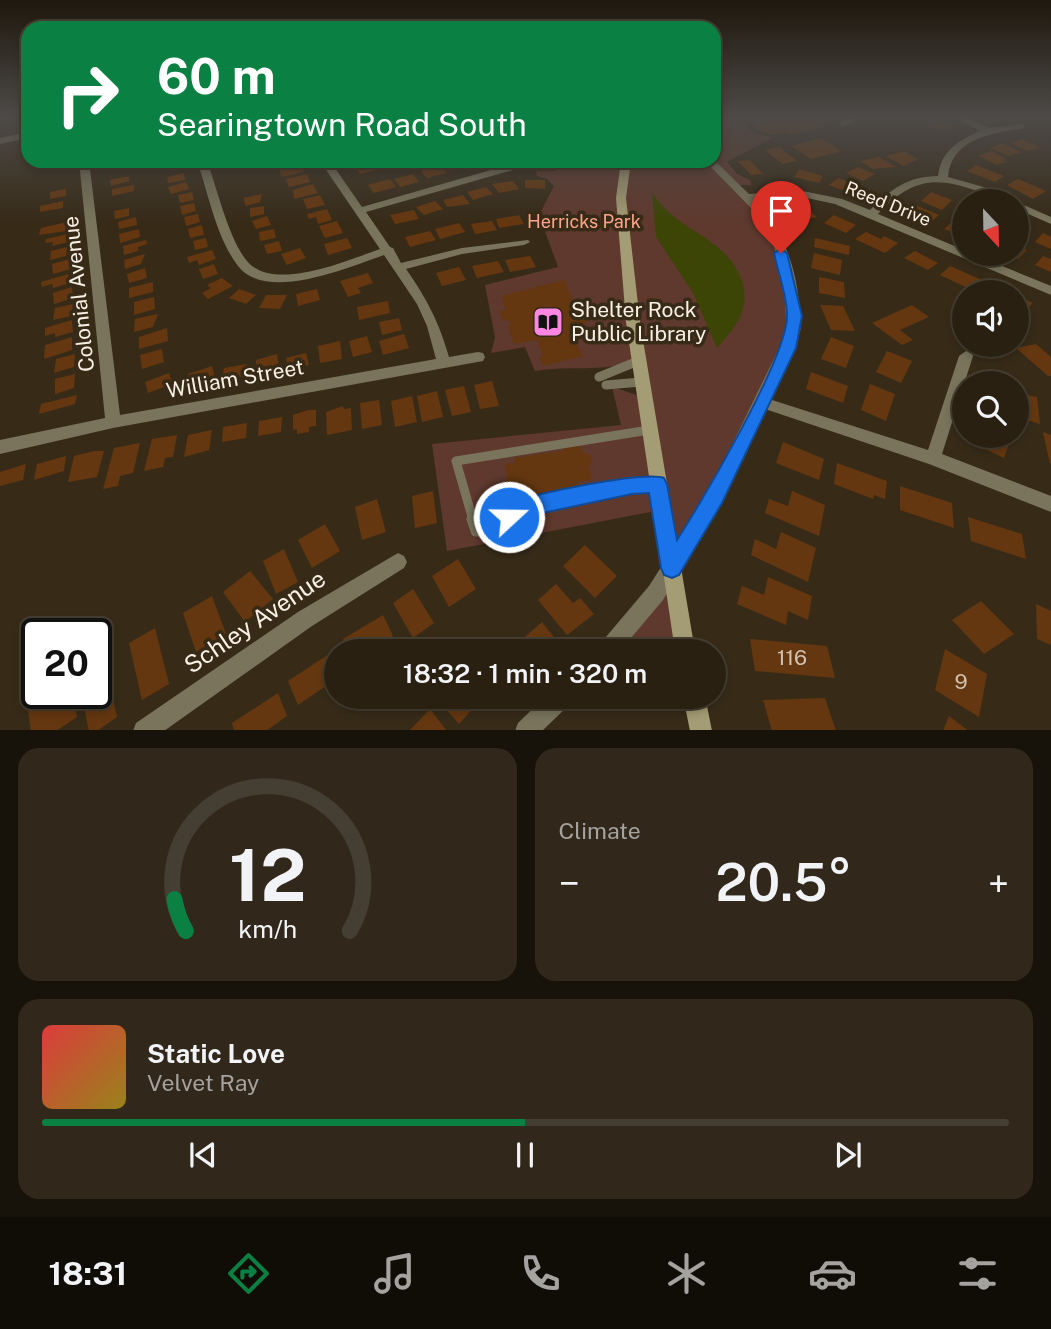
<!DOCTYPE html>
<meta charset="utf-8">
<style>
:root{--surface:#292012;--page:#31281b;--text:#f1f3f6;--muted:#a5a39f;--line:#453e32;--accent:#0b8043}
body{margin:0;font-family:"Public Sans",sans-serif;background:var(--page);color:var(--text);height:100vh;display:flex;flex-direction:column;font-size:26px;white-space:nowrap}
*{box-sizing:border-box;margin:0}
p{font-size:23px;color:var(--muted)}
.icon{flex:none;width:38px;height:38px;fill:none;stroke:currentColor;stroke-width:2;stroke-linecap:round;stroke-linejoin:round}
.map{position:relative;height:730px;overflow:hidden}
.side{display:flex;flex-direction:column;gap:18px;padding:18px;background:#17120a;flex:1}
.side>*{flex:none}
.banner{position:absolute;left:21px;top:21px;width:700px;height:147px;border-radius:21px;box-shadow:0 4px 10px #0003,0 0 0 2px var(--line);background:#0b8043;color:#fff;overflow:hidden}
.needle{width:46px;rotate:158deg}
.controls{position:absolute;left:952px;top:189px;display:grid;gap:14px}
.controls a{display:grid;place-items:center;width:77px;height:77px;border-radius:50%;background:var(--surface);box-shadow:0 4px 10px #0003,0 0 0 2px var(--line);font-size:35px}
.speed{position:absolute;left:21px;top:618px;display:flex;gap:14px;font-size:35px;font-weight:700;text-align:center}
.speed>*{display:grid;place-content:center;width:91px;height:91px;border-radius:50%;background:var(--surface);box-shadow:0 4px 10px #0003,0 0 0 2px var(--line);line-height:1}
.speed .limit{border:4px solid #111;border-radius:10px;background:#fff;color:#111}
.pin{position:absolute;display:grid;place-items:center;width:60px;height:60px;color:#fff;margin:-72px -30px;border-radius:50% 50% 50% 0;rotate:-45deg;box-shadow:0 0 7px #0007}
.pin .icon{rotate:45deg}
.me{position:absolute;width:77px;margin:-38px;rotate:69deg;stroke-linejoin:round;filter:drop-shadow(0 0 5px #0008)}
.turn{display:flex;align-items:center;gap:24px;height:147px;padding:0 21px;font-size:32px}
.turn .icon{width:91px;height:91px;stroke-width:2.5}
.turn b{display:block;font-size:49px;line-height:60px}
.big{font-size:52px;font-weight:600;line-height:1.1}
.side .widget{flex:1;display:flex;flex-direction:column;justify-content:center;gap:10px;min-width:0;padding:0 24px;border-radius:21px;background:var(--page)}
.side .dial{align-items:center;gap:0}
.dial svg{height:182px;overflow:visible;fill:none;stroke:var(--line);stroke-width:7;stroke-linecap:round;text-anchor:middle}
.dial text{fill:var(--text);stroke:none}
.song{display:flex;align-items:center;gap:21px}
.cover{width:84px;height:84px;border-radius:10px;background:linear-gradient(135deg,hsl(0 70% 55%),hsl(50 70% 35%))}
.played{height:7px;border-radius:4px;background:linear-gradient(90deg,var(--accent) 50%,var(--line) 50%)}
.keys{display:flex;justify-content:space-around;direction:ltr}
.heat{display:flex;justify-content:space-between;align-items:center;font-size:38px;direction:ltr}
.side .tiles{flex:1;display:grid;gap:18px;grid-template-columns:1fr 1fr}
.widget:last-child{grid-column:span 2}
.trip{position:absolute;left:324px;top:639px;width:402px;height:70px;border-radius:35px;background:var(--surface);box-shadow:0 4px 10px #0003,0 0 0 2px var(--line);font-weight:600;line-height:70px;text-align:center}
.menu{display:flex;height:112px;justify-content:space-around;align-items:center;background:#100d07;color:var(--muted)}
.menu .icon{width:49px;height:49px}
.menu .active{color:var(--accent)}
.menu b{font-size:32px;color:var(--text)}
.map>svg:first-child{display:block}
</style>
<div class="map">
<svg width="1051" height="731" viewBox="0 0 1051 731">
<rect width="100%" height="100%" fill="#372b18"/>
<path fill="#5f392d" d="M714,118H742L752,132L772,138L727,162L737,174L750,180L751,185H735L775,234L794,332L672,568L661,510L447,551L432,444L621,425L612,387L640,396L633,361C599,373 571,365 535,371L525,347L491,353L495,337L485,285L558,267L539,215L554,186L547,179L537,176L536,171H555L557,163L565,161H714Z
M671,574L683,651H610Z"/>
<path fill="#3c4506" d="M652,192C678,234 726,235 742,281C751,310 735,328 717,348L693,293L656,237Z"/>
<path fill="#643710" d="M749,118H833L835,122L791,135L786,132L774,135L757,131L754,122Z
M938,120L954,128L941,131L926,124Z
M822,138L842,151L811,159L791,146Z
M1023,139L1041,148L1028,151L1010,143Z
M1002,143L1021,152L1009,156L990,148Z
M779,147L797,161L783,164L765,150Z
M904,151L918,159L903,166L886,156Z
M991,151L1007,159L1003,160L1006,162L997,165L978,156Z
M879,157L896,167L873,169L860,161Z
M750,160L763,174L751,175L738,161Z
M371,161L377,170L360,174L353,163Z
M457,161H468L472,165L453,171L446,164Z
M301,165L304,172L282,177L279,170Z
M976,165L1004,176L995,182L967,171Z
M441,166L447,173L427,178L421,171Z
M858,167L875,174L863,181L846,173Z
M799,169L823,176L819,183L794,177Z
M184,173L185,180L168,183L167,177Z
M307,174L310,182L289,187L286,179Z
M413,174L419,182L400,187L394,179Z
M123,177H129V181L111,186L110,180Z
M838,178L859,186L850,193L829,185Z
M390,179L396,187L374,193L368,185Z
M1018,179L1046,191L1033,199L1007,185Z
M525,180H545V189L525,188Z
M513,181L519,189L499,193L492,184Z
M186,182L189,189L171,194L168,187Z
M313,184L318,193L294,199L293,190Z
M134,185V191L112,196V189Z
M486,187L493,194L473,200L467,192Z
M66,189V196L50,199V192Z
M192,192L194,200L180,203L178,195Z
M931,192L952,200L942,210L921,201Z
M262,194L260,202L246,206L243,198Z
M320,195L325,205L307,209L303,199Z
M463,195L470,204L447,207L443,200Z
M63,201V208L40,212V206Z
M435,201L443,209L424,215L416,207Z
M194,203L196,211L182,215L180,206Z
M913,204L939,215L929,224L903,212Z
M264,206V214L250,217V208Z
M805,207L817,217L799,221L787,212Z
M129,208V216L115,219L114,211Z
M327,209L332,220L318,224L316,217L309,219L307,214Z
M414,210L419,219L395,224L390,215Z
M198,214L200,222L186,226L184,217Z
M519,215L524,224L499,228L496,219Z
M834,215L856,225L846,233L824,223Z
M267,216L271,225L256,229L252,221Z
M136,217L137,225L119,229L118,222Z
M954,220L964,225V237L944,229Z
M337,221L343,233L325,238L319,226Z
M492,221L497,230L475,234L471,224Z
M1017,221L1032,227L1024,235L1017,232Z
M67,222L66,231L39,235L41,228Z
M459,223L465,232L440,239L435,229Z
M202,225L204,235L190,238L188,229Z
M139,229L140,237L120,243L119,234Z
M274,229L276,238L260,241L259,232Z
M430,231L436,240L410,247L405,237Z
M866,232L881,239L884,236L898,243L885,253L855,239Z
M1043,233L1051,237V249L1035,242Z
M68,234V242L52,246L53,242L45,243L46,239Z
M206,238L208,247L195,250L193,241Z
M347,238L352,248L328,255L324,244Z
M815,238L850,246L849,255L814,247Z
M146,240L147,244L138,247V251L124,255L123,246Z
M279,241L282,251L267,254L264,245Z
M1017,246L1027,250L1018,259L1005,254H1017Z
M67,247L66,256L50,260L51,251Z
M300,248L306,258L287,265L281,254Z
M212,250L216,259L199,265L197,260L189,263L187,257Z
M915,251L938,263L928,270L904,258Z
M814,253L842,260L840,275L811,268Z
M145,254L141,264L125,269L124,260Z
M530,256L536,267L510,272L505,260Z
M1043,256L1051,259V272L1035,265Z
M70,259L71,269L53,274L52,264Z
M498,261L504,272L477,278L472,266Z
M214,264L218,274L203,279L199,269Z
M950,266L984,281L974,291L940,275Z
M459,267L466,280L442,286L436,273Z
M145,268L147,278L129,283L127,274Z
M368,273L373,283L358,288L361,293L348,297L340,281Z
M68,274L70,283L53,288L52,284L42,287L41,282Z
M819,277L844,282L845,298L819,293Z
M222,278L233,286L208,299L202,293L211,288L207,285Z
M564,280L574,303L586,301L593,316L584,317L587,323L571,326L574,334H571L583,356L543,366L539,357L543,356L537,340L514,344L508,325H511L509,320L503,321L499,311L506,310L501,296Z
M153,282V292L129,298V288Z
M72,287L73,298L54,304L53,293Z
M239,289L256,295L246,304L229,298Z
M317,289L320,300L298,306L296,294Z
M266,295H287L280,309L259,308Z
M1017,296L1033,303L1022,315L1017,312Z
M154,297L155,309L134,315V302Z
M388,301L390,313L359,320L357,307Z
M73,304L71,316L53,320L55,308Z
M820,305L843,306L855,331L831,330Z
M912,305L929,317L900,330L913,340L902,345L872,323Z
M158,314L153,327L134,332L135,319Z
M399,318L402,330L382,335L379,322Z
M72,320L73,332L55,337V333L45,336V328Z
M167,328L168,341L139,349V337Z
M404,334L409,348L383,355L379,341Z
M367,336L372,352L353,357L349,341Z
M72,337V350L44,359L45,345Z
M831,337L854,346L846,368L821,359Z
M340,341L342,359L320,363L318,346Z
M1036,344L1051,357V376H1048L1016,348Z
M162,349L164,362L142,369L140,355Z
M887,351L912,361L901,383L876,372Z
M306,353L309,365L288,370L286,358Z
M75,354L74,367L54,373L56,359Z
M277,354L279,369L257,375L256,360Z
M247,364L246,376L222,380L224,368Z
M212,366L215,378L190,386L188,374Z
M811,372L848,386L843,403L806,389Z
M169,373L172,384L148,393L145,382Z
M75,374L74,388L55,394V379Z
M492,381L499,406L480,409L474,385Z
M870,384L895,394L886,421L861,410Z
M464,386L471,412L452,416L445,390Z
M437,391L443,417L422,422L417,396Z
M1017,393L1037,397L1040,424L1017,417Z
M77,395L75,404L39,414L41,404Z
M412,396L417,422L395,427L391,401Z
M379,400L382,425L362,429L360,403Z
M343,406L344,409L351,408L352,430L327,435L326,412Z
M308,410H316V426L309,427V432L297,434V429L293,430V415Z
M282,417L281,432L258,436L259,421Z
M247,423L246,438L222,442L223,427Z
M212,430L209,450L184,457L188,435Z
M1043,432L1051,435V463L1050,464Z
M177,435L173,457L165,458L163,467L144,471L152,439Z
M976,436H1012L1004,458L973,443Z
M783,442L824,459L819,480L776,463Z
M140,443L133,473L120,476L118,486L103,489L114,448Z
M579,446L585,454H590L592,464L588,465L592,480L578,482L579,486L510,498L505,464L515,463L514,458L564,451L563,448Z
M94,451H104L97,477L68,482L74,456Z
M66,456L64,471L34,480L37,464Z
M837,463L887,481L885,499L874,495L873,499L834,484Z
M26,464L23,480L0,486V472Z
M900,486L952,503L954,528L900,510Z
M433,491L437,523L415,528L412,496Z
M792,491L825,505L819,536L765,513L769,499L788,506Z
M377,499L386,532L362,540L355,507Z
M968,517L1022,534L1026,559L971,541Z
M325,524L340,551L312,568L298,540Z
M781,532L816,548L808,582L751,555L755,539L776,549Z
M585,545L617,576L595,598L563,566Z
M284,549L298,582L276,594L263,561Z
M458,559L476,589L449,607L432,576Z
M250,571L273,599L245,622L223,592Z
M768,577L812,596L808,620L788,611L786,625L737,604L742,586L764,595Z
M556,584L573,603L580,598L594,614L567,635L538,600Z
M413,589L434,623L413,638L393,603Z
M212,596L226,634L196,652L183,613Z
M981,601L1014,634L984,654L952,620Z
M1036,604L1051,611V645L1037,639Z
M383,615L393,636L368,651H349L343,639Z
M542,622L557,641L545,651H525L519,642Z
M155,628L169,684L142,700L129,643Z
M750,639L827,646L835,678L755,671Z
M945,649L987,674L979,717L935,690Z
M329,654L336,670V679L298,705L288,681Z
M107,674L117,717L97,731H89L81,693H96V681Z
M37,684V693H65L66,696L72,693L77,717L56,731H31L25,691Z
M278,693L287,716L266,731H234L232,723Z
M452,696H484L459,724L443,706Z
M825,698L836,731H772L763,700Z
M430,709L447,731H409Z
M949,716L969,731H943Z"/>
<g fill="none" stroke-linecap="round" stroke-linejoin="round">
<path stroke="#79745b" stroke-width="5" d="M843,124L853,118"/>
<path stroke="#79745b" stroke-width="9" d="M599,377L638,361
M606,385L641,382
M473,520L456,461L649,430
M503,520C534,498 618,487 657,484"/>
<path stroke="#79745b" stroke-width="11" d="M472,519L476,531L493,528L506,519"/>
<path fill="#79745b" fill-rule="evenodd" d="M955,118H967L990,128L1024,124V128C993,133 951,138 948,177L987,188L1014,201C1000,201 990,196 977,191C933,175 910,180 878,214L964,250V254H973L1051,286V295L835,204L798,196L754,199C782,229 795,263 799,302C800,312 803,325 799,335C792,357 779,378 769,399L928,450L959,356L966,351L971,352L973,356L942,454L1051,496V512L929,464L765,409L721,502L663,600L620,651H597L600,644L649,586L709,492L787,332L783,277L771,236L753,210L705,161L714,160L749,194L798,190L842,199L870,210C890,190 908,176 938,176C941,151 959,139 981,131Z
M28,132V138L0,144V138Z
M79,161H89L120,415L436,359L427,326L417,304L384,255C349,267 266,303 238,266C216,237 209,195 197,161H207C217,188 229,240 247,261C274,293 348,260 380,249L320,161H330L362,207L519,162H559L554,165L520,168L366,212L390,247L393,248L401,263L462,248L528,240L530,242L524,245L462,254L406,269C427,299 439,322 449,357L478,352L483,353L485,357L483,361L113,428L0,454V440L105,418Z
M1017,202L1051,217V224L1017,209Z
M398,553L404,556L407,562L404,568L312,626L164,731H133L136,723L298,612Z
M546,696H572L570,704L542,731H515L518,723Z"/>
<path fill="#a49c74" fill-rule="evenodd" d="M621,161H631L626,198L640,322L695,651H675L626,322L616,198Z
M683,696H705L712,731H690Z"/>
</g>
<linearGradient id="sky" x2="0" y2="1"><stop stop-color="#1e180d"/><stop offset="0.53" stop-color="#4d4a48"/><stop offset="1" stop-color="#4d4a48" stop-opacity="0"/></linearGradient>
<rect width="1051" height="221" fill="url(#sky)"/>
<path fill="#1a73e8" stroke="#114b97" stroke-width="2" d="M781,249L787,253L802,316L796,348L722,503L679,575L672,578L664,575L661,568L649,493L632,494L524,517L509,526L502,523L499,517C502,510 507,505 514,502C535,493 645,471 664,478L667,484L677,540C703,499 787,358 787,316C787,295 778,273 774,253Z"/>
<defs>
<g id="library-square" transform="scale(1.575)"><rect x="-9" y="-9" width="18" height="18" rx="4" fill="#fd86e2" stroke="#372b18"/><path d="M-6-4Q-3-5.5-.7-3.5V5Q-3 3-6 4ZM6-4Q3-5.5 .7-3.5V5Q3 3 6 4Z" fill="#111"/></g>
</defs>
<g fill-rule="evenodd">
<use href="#library-square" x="548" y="322"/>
</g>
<g text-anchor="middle" stroke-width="7" stroke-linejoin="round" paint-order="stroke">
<g font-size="18" fill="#f9f1e5" stroke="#372b18">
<text transform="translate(888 204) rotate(22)" y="6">Reed Drive</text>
</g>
<g font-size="18" fill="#fda48a" stroke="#372b18">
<text x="584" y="228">Herricks Park</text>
</g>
<g font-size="21" fill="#f9f1e5" stroke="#372b18">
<text transform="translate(79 294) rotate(-96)" y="7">Colonial Avenue</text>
<text transform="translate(235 379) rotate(-10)" y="7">William Street</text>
</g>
<g font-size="21" fill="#f9f1e5" stroke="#372b18" text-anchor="start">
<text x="571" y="317">Shelter Rock<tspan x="571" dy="24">Public Library</tspan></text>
</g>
<g font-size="21" fill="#d4c2b0">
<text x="792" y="665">116</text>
<text x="961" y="689">9</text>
</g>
<g font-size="24" fill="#f9f1e5" stroke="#372b18">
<text transform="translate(255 622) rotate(-34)" y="8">Schley Avenue</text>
</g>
</g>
</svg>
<div class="controls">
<a><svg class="needle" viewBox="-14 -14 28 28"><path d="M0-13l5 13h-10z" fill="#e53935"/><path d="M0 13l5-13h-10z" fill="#a5a39f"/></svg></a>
<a><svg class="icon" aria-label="sound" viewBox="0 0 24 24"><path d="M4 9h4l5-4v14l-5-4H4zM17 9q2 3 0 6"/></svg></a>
<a><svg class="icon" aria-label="search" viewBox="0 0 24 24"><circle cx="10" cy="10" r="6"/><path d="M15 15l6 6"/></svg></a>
</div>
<div class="speed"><div class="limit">20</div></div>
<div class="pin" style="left:781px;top:253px;background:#d93025"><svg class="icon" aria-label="arrive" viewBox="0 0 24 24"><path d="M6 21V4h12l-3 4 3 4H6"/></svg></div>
<svg class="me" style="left:509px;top:517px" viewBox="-20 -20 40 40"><circle r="17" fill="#1a73e8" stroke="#fff" stroke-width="3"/><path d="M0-11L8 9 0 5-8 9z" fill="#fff"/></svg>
<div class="trip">18:32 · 1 min · 320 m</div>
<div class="banner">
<div class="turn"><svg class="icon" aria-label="right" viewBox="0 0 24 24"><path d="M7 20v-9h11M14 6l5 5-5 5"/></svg><div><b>60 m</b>Searingtown Road South</div></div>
</div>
</div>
<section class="side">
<div class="tiles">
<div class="widget dial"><svg viewBox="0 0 100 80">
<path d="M14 69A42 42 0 1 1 86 69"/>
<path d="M14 69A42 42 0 0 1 9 55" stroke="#0b8043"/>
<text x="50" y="56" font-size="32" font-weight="700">12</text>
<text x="50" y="72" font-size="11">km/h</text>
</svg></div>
<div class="widget"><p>Climate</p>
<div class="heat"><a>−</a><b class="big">20.5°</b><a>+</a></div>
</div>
<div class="widget">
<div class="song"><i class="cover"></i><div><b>Static Love</b><p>Velvet Ray</p></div></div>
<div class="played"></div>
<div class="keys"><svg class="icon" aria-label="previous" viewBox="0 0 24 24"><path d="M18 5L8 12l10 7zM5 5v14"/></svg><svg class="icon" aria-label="pause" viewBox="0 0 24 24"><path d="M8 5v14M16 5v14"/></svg><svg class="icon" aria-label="next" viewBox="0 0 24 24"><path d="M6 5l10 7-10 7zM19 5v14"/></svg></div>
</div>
</div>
</section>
<nav class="menu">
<b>18:31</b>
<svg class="icon active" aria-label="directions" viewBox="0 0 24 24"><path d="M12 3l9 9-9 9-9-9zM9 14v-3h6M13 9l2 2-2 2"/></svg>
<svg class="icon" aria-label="music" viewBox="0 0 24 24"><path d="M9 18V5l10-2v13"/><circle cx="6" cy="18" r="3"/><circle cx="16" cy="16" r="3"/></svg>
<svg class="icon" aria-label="phone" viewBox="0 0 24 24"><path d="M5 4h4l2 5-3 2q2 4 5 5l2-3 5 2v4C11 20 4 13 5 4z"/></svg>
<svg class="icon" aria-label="climate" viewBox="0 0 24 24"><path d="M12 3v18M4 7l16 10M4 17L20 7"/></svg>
<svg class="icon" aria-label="car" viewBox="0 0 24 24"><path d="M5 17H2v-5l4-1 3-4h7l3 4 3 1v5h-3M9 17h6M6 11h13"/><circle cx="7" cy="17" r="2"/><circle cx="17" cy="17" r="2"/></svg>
<svg class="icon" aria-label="filters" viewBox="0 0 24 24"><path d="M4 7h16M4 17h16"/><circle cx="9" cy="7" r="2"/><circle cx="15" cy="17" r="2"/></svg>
</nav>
